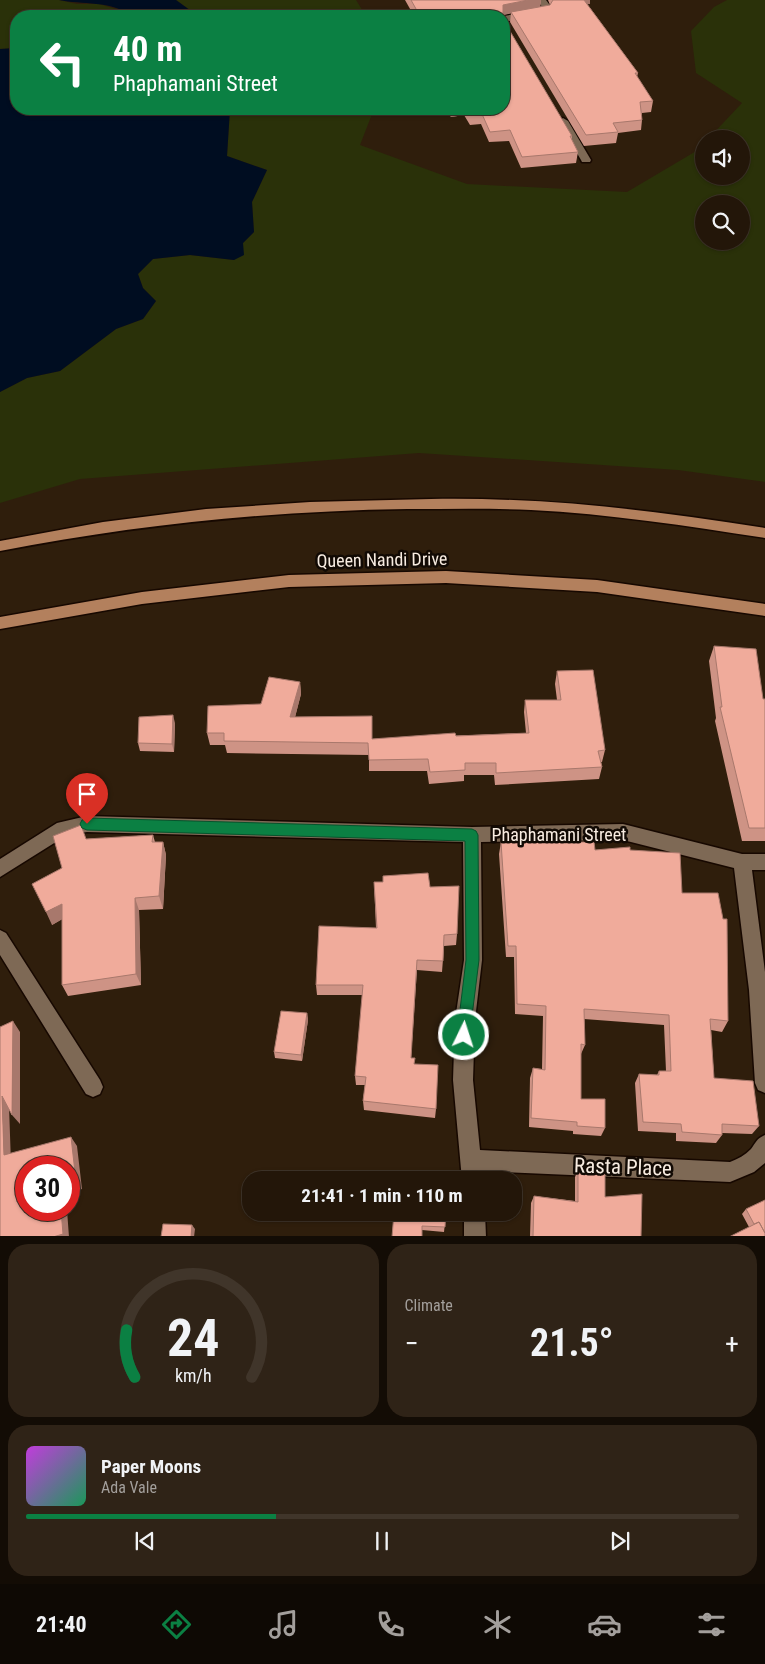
<!DOCTYPE html>
<meta charset="utf-8">
<style>
:root{--surface:#231609;--page:#2f2317;--text:#f1f3f6;--muted:#a39f9c;--line:#40352a;--accent:#0b8043}
body{margin:0;font-family:"Roboto Condensed",sans-serif;background:var(--page);color:var(--text);height:100vh;display:flex;flex-direction:column;font-size:19px;white-space:nowrap}
*{box-sizing:border-box;margin:0}
p{font-size:16px;color:var(--muted)}
.icon{flex:none;width:28px;height:28px;fill:none;stroke:currentColor;stroke-width:2;stroke-linecap:round;stroke-linejoin:round}
.map{position:relative;height:1236px;overflow:hidden}
.side{display:flex;flex-direction:column;gap:8px;padding:8px;background:#130c05;flex:1}
.side>*{flex:none}
.guide{position:absolute;left:10px;top:10px;width:500px;height:105px;border-radius:20px;box-shadow:0 1px 4px #0004,0 0 0 1px var(--line);background:#0b8043;color:#fff;overflow:hidden}
.buttons{position:absolute;left:695px;top:130px;display:grid;gap:10px}
.buttons a{display:grid;place-items:center;width:55px;height:55px;border-radius:50%;background:var(--surface);box-shadow:0 1px 4px #0004,0 0 0 1px var(--line);font-size:25px}
.speed{position:absolute;left:15px;top:1156px;display:flex;gap:10px;font-size:25px;font-weight:700;text-align:center}
.speed>*{display:grid;place-content:center;width:65px;height:65px;border-radius:50%;background:var(--surface);box-shadow:0 1px 4px #0004,0 0 0 1px var(--line);line-height:1}
.speed .limit{border:8px solid #d22;background:#fff;color:#111}
.pin{position:absolute;display:grid;place-items:center;width:42px;height:42px;color:#fff;margin:-51px -21px;border-radius:50% 50% 50% 0;rotate:-45deg;box-shadow:0 0 5px #0007}
.pin .icon{rotate:45deg}
.me{position:absolute;width:55px;margin:-28px;rotate:4deg;stroke-linejoin:round;filter:drop-shadow(0 0 4px #0008)}
.turn{display:flex;align-items:center;gap:18px;height:105px;padding:0 20px;font-size:22px}
.turn .icon{width:65px;height:65px;stroke-width:2.5}
.turn b{display:block;font-size:35px;line-height:42px}
.big{font-size:38px;font-weight:700;line-height:1.1}
.side .tile{flex:1;display:flex;flex-direction:column;justify-content:center;gap:8px;min-width:0;padding:0 18px;border-radius:20px;background:var(--page)}
.side .dial{align-items:center;gap:0}
.dial svg{height:130px;overflow:visible;fill:none;stroke:var(--line);stroke-width:7;stroke-linecap:round;text-anchor:middle}
.dial text{fill:var(--text);stroke:none}
.song{display:flex;align-items:center;gap:15px}
.cover{width:60px;height:60px;border-radius:8px;background:linear-gradient(135deg,hsl(290 70% 55%),hsl(150 70% 35%))}
.played{height:5px;border-radius:2px;background:linear-gradient(90deg,var(--accent) 35%,var(--line) 35%)}
.keys{display:flex;justify-content:space-around;direction:ltr}
.heat{display:flex;justify-content:space-between;align-items:center;font-size:28px;direction:ltr}
.side .tiles{flex:1;display:grid;gap:8px;grid-template-columns:1fr 1fr}
.tile:last-child{grid-column:span 2}
.trip{position:absolute;left:242px;top:1171px;width:280px;height:50px;border-radius:20px;background:var(--surface);box-shadow:0 1px 4px #0004,0 0 0 1px var(--line);font-weight:700;line-height:50px;text-align:center}
.tab-bar{display:flex;height:80px;justify-content:space-around;align-items:center;background:#0e0904;color:var(--muted)}
.tab-bar .icon{width:35px;height:35px}
.tab-bar .selected{color:var(--accent)}
.tab-bar b{font-size:22px;color:var(--text)}
.map>svg:first-child{display:block}
</style>
<div class="map">
<svg width="765" height="1237" viewBox="0 0 765 1237">
<rect width="100%" height="100%" fill="#2f1e0c"/>
<path fill="#2a3109" fill-rule="evenodd" d="M0,0H59L77,4H99L126,12L130,16H16V48L0,49Z
M176,0H356L366,16H198Z
M727,0H765V482L678,470L419,453L80,479L0,503V392L27,378L60,371L116,329L143,319L156,301L143,288L138,274L153,259L190,255L234,260L243,243L254,232L252,202L267,170L227,156L230,109H374L360,145L467,184L627,192L698,150L704,143V176H741V139H708L742,103L696,73L691,31L714,7ZM704,204H741V241H704Z"/>
<path fill="#000d21" d="M59,0H176L198,16H130C113,0 81,5 59,0Z
M16,48V109H230L227,156L267,170L252,202L254,232L243,243L244,255L234,260L190,255L153,259L138,274L143,288L156,301L143,319L116,329L60,371L27,378L0,392V49Z"/>
<g fill="none" stroke-linecap="round" stroke-linejoin="round">
<g stroke="#170800" stroke-width="3">
<path id="minor" d="M538,0H546L552,8L549,13L504,22V16L543,9Z
M563,118L568,121L591,160L590,162H582L581,160L558,121Z
M87,816L472,827L623,824L742,854H765V870H752L765,972V1093L758,1090L755,1083L749,990L734,868L623,840L481,842L482,960L475,1020L473,1080L480,1150L730,1162C738,1159 745,1155 751,1149C756,1142 757,1138 765,1135V1163L754,1172L730,1182L481,1171L482,1180H462L453,1080L455,1020L464,960L463,842L87,832L67,835L0,877V859L57,823Z
M0,930L6,933L100,1080L103,1087L100,1094L93,1097L86,1094L0,955Z
M464,1212H485L486,1237H464Z"/>
</g>
<g stroke="#170800" stroke-width="3">
<path id="major" d="M431,499C543,497 654,510 765,528V538C688,526 609,514 531,510C490,508 448,509 407,509C270,511 135,525 0,551V541L103,522L206,509L310,502Z
M446,571L597,580L765,604V616L597,592L446,583L289,587L142,604L0,629V617L142,592L289,575Z"/>
</g>
<use href="#minor" fill="#7e6955" fill-rule="evenodd"/>
<use href="#major" fill="#b3805d" fill-rule="evenodd"/>
</g>
<path fill="#ce9385" d="M405,0H541L540,7L550,5L548,0H590V4H587L638,73L637,77L653,101L651,112L642,113V120L641,130L618,133L616,143L584,146L510,22L511,13L503,15V16H414Z
M444,109H504L572,136V140L578,152L576,163L521,168L509,141L489,142L481,124L470,125L464,115L451,117Z
M714,646L763,699H765V841H742L715,721L716,718L709,661Z
M557,671L605,750L602,762H601L602,767L599,779L495,785L494,775H464V781L429,784L427,771H369V755L227,753L225,745H210L207,733L300,682L301,694L295,717L372,739L526,733L524,712L525,700H557L555,684Z
M175,723L174,752L140,751L138,743Z
M153,835L155,842H163L166,855L163,909L139,910L141,985L68,996L62,985V919L52,925L62,868L87,839Z
M501,842L595,850H630L682,893L728,1021L722,1032L711,1030L714,1078L759,1126L752,1134L722,1133V1135L716,1143L676,1141V1133L638,1131L635,1083L639,1074L657,1075L659,1071H666L664,1025L584,1019L585,1045L581,1054V1099L605,1128L601,1136L573,1134V1131L529,1127L530,1078L533,1068L542,1069L543,1016L515,1014L514,957H506L499,854Z
M374,882L430,887L457,934L456,945L444,946L442,972L417,970L411,1058L436,1109L435,1118L364,1110L363,1101L365,1085H356L355,1076L363,995H317L316,985L376,928Z
M307,1013L308,1020L302,1061L275,1058L274,1052Z
M578,1170L605,1197L641,1237H530L531,1203L534,1196L575,1201V1177Z
M746,1209L765,1237L749,1227L742,1214Z
M381,1212H446L444,1232L422,1230L393,1217H381Z"/>
<path fill="#a8786c" d="M528,0H541L540,8L503,15V5Z
M579,0H590V4L579,5Z
M452,109H464V115L451,117Z
M300,682L301,694L292,729L290,717Z
M173,715L175,723L174,752L172,744Z
M163,842L166,855L163,909L159,896Z
M135,898L139,910L141,985L136,974Z
M62,904L68,916L52,925L46,912Z
M307,1013L308,1020L302,1061L301,1055Z
M13,1021L20,1032V1124L12,1115Z
M2,1096L9,1106L11,1164L4,1155Z
M71,1137L77,1146L82,1189L69,1193Z
M61,1210H67L69,1237H53Z
M192,1225L195,1229L194,1237H191Z"/>
<path fill="#f0ab9b" stroke="#a8786c" d="M411,0H528L503,5V16H420Z
M553,0H584L638,73H635L653,101L640,102L642,120L613,123L618,132L586,135L511,12L550,5Z
M504,21L572,136H570L578,152L522,157L510,130L490,132L482,114L470,115L467,109H504Z
M714,646L756,649L763,699H765V828H749L720,707H722Z
M593,670L605,750L598,751L602,767L496,773V763H465V770L430,772L428,759L369,760L368,743L224,741V733H207L208,706L261,704L269,677L300,682L290,717L372,716V739L455,733L456,736L529,733L525,700H561L557,671Z
M173,715L172,744L138,743L139,717Z
M81,825L86,839L153,835L152,842H163L159,896L135,898L136,974L62,985V904L46,912L32,884L62,868L53,836Z
M501,842H594L595,850L630,847V850L680,853L682,893H718L723,919H727L728,1021L710,1019L714,1078L753,1081L759,1126L722,1124V1135L682,1132L681,1124L643,1122L639,1074L659,1075V1071H671L669,1015L584,1009L585,1045L581,1044V1099H605V1128L577,1126V1122L531,1118L533,1068L545,1070L546,1006L517,1004L516,946H508Z
M428,873L430,887L459,886L457,934L444,935L443,961L417,960L411,1058H415L414,1064L438,1065L436,1109L363,1101L366,1077L355,1076L363,985H316L319,926L377,928L374,882H383V876Z
M281,1011L307,1013L301,1055L274,1052Z
M13,1021L12,1115L2,1096L4,1155L71,1137L76,1181L69,1183V1168H26V1210H61L63,1234L53,1237H0V1027Z
M578,1170L605,1172V1197L642,1194L641,1237H533L534,1196L578,1202Z
M382,1172L452,1177V1180H382Z
M765,1200V1233L759,1222L754,1224L746,1209Z
M381,1212H446L445,1227L422,1226V1237H392L394,1213Z
M759,1222L765,1233V1237H729Z
M163,1224L192,1225L191,1237H161Z"/>
<path fill="#0b8043" stroke="#07532c" d="M87,818L472,829L476,831L478,835L479,960L469,1040L464,1043L459,1040L457,1035L466,960L465,841L87,830L82,828L80,824L82,820Z"/>
<g text-anchor="middle" stroke-width="5" stroke-linejoin="round" paint-order="stroke">
<g font-size="18" fill="#f8ece1" stroke="#120a04">
<text transform="translate(382 560) rotate(-1)" y="6">Queen Nandi Drive</text>
<text x="559" y="841">Phaphamani Street</text>
</g>
<g font-size="21" fill="#f8ece1" stroke="#120a04">
<text transform="translate(623 1167) rotate(2)" y="7">Rasta Place</text>
</g>
</g>
</svg>
<div class="buttons">
<a><svg class="icon" aria-label="sound" viewBox="0 0 24 24"><path d="M4 9h4l5-4v14l-5-4H4zM17 9q2 3 0 6"/></svg></a>
<a><svg class="icon" aria-label="search" viewBox="0 0 24 24"><circle cx="10" cy="10" r="6"/><path d="M15 15l6 6"/></svg></a>
</div>
<div class="speed"><div class="limit">30</div></div>
<div class="pin" style="left:87px;top:824px;background:#d93025"><svg class="icon" aria-label="arrive" viewBox="0 0 24 24"><path d="M6 21V4h12l-3 4 3 4H6"/></svg></div>
<svg class="me" style="left:464px;top:1035px" viewBox="-20 -20 40 40"><circle r="17" fill="#0b8043" stroke="#fff" stroke-width="3"/><path d="M0-11L8 9 0 5-8 9z" fill="#fff"/></svg>
<div class="trip">21:41 · 1 min · 110 m</div>
<div class="guide">
<div class="turn"><svg class="icon" aria-label="left" viewBox="0 0 24 24"><path d="M17 20v-9H6M10 6l-5 5 5 5"/></svg><div><b>40 m</b>Phaphamani Street</div></div>
</div>
</div>
<section class="side">
<div class="tiles">
<div class="tile dial"><svg viewBox="0 0 100 80">
<path d="M14 69A42 42 0 1 1 86 69"/>
<path d="M14 69A42 42 0 0 1 9 40" stroke="#0b8043"/>
<text x="50" y="56" font-size="32" font-weight="700">24</text>
<text x="50" y="72" font-size="11">km/h</text>
</svg></div>
<div class="tile"><p>Climate</p>
<div class="heat"><a>−</a><b class="big">21.5°</b><a>+</a></div>
</div>
<div class="tile">
<div class="song"><i class="cover"></i><div><b>Paper Moons</b><p>Ada Vale</p></div></div>
<div class="played"></div>
<div class="keys"><svg class="icon" aria-label="previous" viewBox="0 0 24 24"><path d="M18 5L8 12l10 7zM5 5v14"/></svg><svg class="icon" aria-label="pause" viewBox="0 0 24 24"><path d="M8 5v14M16 5v14"/></svg><svg class="icon" aria-label="next" viewBox="0 0 24 24"><path d="M6 5l10 7-10 7zM19 5v14"/></svg></div>
</div>
</div>
</section>
<nav class="tab-bar">
<b>21:40</b>
<svg class="icon selected" aria-label="directions" viewBox="0 0 24 24"><path d="M12 3l9 9-9 9-9-9zM9 14v-3h6M13 9l2 2-2 2"/></svg>
<svg class="icon" aria-label="music" viewBox="0 0 24 24"><path d="M9 18V5l10-2v13"/><circle cx="6" cy="18" r="3"/><circle cx="16" cy="16" r="3"/></svg>
<svg class="icon" aria-label="phone" viewBox="0 0 24 24"><path d="M5 4h4l2 5-3 2q2 4 5 5l2-3 5 2v4C11 20 4 13 5 4z"/></svg>
<svg class="icon" aria-label="climate" viewBox="0 0 24 24"><path d="M12 3v18M4 7l16 10M4 17L20 7"/></svg>
<svg class="icon" aria-label="car" viewBox="0 0 24 24"><path d="M5 17H2v-5l4-1 3-4h7l3 4 3 1v5h-3M9 17h6M6 11h13"/><circle cx="7" cy="17" r="2"/><circle cx="17" cy="17" r="2"/></svg>
<svg class="icon" aria-label="filters" viewBox="0 0 24 24"><path d="M4 7h16M4 17h16"/><circle cx="9" cy="7" r="2"/><circle cx="15" cy="17" r="2"/></svg>
</nav>
